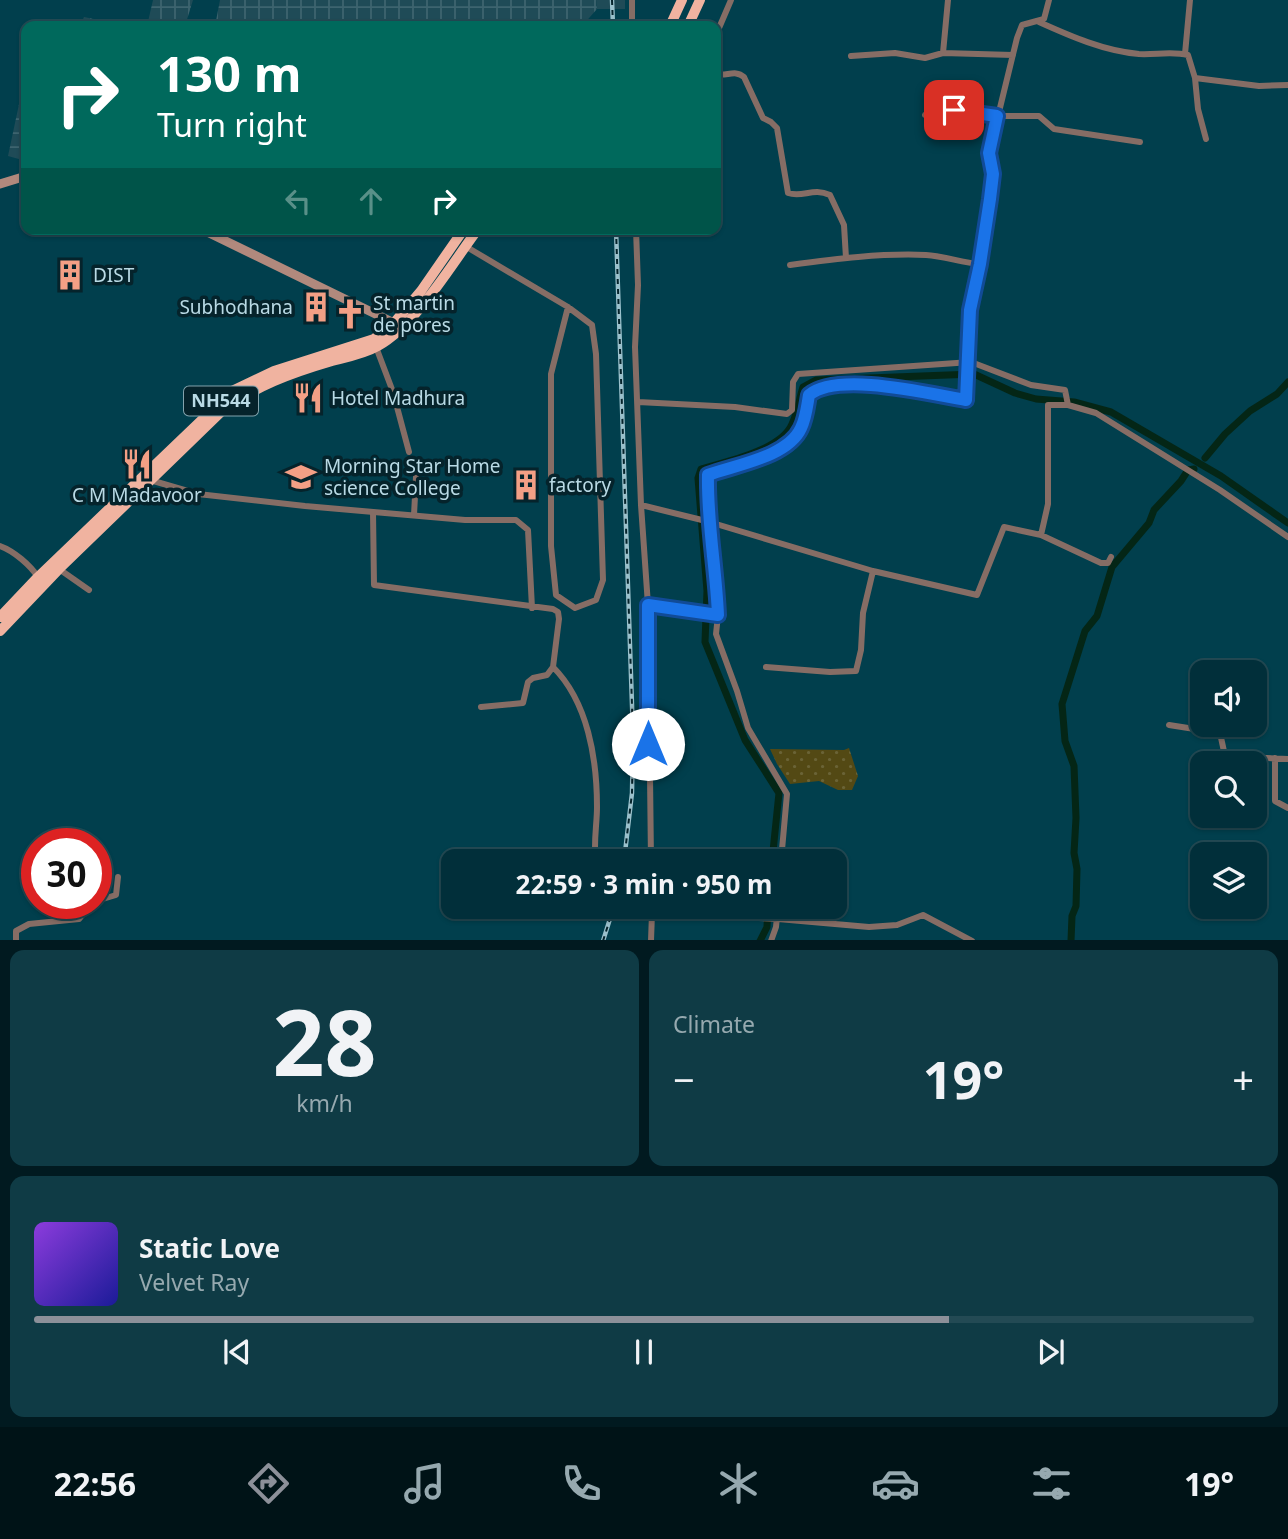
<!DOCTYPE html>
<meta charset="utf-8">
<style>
:root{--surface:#012f3a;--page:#0f3b45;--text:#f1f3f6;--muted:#96a9af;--line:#234a54;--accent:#8c9099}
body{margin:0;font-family:"Noto Sans",sans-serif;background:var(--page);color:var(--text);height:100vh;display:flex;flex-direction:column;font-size:26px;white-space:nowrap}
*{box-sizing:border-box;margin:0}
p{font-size:23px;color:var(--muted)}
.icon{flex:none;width:38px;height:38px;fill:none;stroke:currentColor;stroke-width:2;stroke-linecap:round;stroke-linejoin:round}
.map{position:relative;height:940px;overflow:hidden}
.drawer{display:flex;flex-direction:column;gap:10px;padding:10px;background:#011a20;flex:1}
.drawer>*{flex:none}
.banner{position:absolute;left:21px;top:21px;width:700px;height:214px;border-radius:14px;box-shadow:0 2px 5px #0004,0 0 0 2px var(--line);background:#00695c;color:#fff;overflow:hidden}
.buttons{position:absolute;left:1190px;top:660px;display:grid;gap:14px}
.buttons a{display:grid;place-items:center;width:77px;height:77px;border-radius:14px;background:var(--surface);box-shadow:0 2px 5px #0004,0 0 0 2px var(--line);font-size:35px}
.speed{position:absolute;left:21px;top:828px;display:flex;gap:14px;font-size:35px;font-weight:700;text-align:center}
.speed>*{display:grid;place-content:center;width:91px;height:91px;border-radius:50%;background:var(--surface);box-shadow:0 2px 5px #0004,0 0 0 2px var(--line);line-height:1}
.speed .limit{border:10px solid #d22;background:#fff;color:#111}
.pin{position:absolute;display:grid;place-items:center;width:60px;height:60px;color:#fff;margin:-30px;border-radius:14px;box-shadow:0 4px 10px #0006}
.me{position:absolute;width:77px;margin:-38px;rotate:0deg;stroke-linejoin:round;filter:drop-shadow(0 0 5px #0008)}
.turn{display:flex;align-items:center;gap:24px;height:147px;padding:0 21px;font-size:32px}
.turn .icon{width:91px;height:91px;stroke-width:2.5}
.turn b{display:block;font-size:49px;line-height:60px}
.lanes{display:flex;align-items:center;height:66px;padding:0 21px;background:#0003;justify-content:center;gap:35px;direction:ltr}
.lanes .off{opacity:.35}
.big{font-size:52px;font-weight:700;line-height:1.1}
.drawer .card{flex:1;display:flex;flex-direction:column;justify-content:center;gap:10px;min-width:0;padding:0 24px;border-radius:14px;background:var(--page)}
.drawer .dial{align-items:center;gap:0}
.dial b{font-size:91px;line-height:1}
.song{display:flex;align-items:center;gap:21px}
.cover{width:84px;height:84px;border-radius:10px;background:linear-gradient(135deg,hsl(270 70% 55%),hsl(240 70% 35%))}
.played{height:7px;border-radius:4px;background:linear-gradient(90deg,var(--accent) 75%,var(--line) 75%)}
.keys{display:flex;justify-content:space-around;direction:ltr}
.heat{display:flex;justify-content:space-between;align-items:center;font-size:38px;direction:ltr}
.drawer .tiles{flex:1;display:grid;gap:10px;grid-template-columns:1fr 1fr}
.card:last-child{grid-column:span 2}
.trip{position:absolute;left:441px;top:849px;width:406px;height:70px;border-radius:14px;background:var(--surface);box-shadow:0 2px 5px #0004,0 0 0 2px var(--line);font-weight:700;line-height:70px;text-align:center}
.tabs{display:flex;height:112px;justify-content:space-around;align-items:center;background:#001317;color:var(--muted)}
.tabs .icon{width:49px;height:49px}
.tabs .active{color:var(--accent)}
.tabs b{font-size:32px;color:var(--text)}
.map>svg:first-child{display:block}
</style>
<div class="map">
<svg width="1288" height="941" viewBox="0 0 1288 941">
<defs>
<pattern id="industrial-grid" width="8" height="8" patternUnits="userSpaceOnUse" patternTransform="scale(1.75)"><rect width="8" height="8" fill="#1f4b57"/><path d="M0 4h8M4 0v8" fill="none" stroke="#3d646f"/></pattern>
<pattern id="green-dots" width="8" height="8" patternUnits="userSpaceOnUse" patternTransform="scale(1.75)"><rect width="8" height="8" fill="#534914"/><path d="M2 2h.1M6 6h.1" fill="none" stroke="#6a6336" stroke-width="1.8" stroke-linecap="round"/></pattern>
</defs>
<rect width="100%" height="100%" fill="#013f4d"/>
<path fill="#1f4b57" d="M596,0H625V9H597Z"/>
<path fill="url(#industrial-grid)" d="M153,0H193L185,26H147Z
M220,0H596L597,9L582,26H215Z
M84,17L123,25L130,26H80Z
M25,76H26V161L8,156Z"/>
<path fill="url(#green-dots)" d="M849,748L858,776L852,790H838L819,781L790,784L777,764L770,749L844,750Z"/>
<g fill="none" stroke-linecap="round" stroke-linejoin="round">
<path stroke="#042616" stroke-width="7" d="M1205,458L1225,434L1250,411L1277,394L1288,382
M772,861L779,793L745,740L705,642L707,591L698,478L701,469C726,462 781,450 792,424C798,412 799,399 803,387L816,380L974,374L1015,393L1036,399L1074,402L1111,412L1221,476L1288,523
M760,941L767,927L768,906
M1071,941L1072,916L1076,906L1077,869L1074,853L1076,818L1074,766L1065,741L1062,704L1085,631L1097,616L1112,567L1149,523L1154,510L1181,481L1188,470L1194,469"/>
<path stroke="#866d65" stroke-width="6" d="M1039,22C1070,36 1104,51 1139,54C1155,55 1172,51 1188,55L1195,78L1259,86L1288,85
M632,26V0
M716,35L731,0
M943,53L948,0
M1185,54L1190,0
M851,56L895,53L925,58L943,53L1013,55
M716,74C726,77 735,69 744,77L763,118L771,122L777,128L788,193C803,198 813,187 830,195L844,225L846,258
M1195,78L1198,109L1206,139
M925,115L945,119L951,112L959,110L997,116H1039L1054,129L1140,142
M636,229L638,285L635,347L641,505L648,605L651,861
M465,246L568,307L592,325L596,354L603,580L596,600L575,608L556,595L551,546V374L568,307
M790,265C835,259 881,253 926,255C945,256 962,263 980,264L993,174L989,153L1017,38L1022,25L1044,19L1049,0
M376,347L393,392L409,452
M638,402L735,407L787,414L792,410L793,382L798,374L971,362L1031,385L1065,390L1068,405
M150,480L198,494L305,506L465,520H516L528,530L532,608
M641,505L706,521L873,571L977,595L1004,527L1041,535L1101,563H1108L1111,557
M373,512L374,585L553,609L558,612L559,619L553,667L547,675L533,678L528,682L523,703L481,707
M414,515L416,477
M1041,535L1048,504V405H1068L1096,413L1220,490L1288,537
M0,546C14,551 30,565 38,577
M59,569L89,590
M648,605L718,615
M553,667C588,702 597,759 597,807C597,825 593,844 596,861
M766,667L830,672L856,671L861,650L863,613L873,571
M1169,725L1220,733L1225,756L1288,759
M1275,758V801L1288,808
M781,861L787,794L748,728L737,691L716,634L718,615L717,591L709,522L708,475C736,465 788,457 801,428C806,418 807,406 809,395C837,371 930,394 966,400L970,310L980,264
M96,901L116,895L118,877
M652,906V913L778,919L869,927L897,925L923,915L972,941
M16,941V931L29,924L79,919L92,903
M651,941L652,913
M771,941L776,927L778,906"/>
<path stroke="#b1897d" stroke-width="9" d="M0,184L26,176
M201,229L394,323L396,328"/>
<path stroke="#f0b3a0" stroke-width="10" d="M670,26L682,0
M688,26L700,0
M0,617L38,577L232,391L274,371L374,339L394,323L421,291L464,229
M0,631L59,569L221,412C255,386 291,373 332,361C348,357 364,354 378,346C416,325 451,265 478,229"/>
<g stroke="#9ac0cb" stroke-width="4.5">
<path id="rail" d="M612,0L613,26
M616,229L633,735L632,793L624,861
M603,941L614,906"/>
</g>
<use href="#rail" stroke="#05232b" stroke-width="2" stroke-dasharray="5" stroke-linecap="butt"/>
</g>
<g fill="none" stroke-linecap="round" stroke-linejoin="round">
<g stroke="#114b97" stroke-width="18">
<path id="route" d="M648,744V605L718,615C716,568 707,522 708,475C735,465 788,457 801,428C806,418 807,406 809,395C838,371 930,394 966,400L970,310L980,264L990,199L993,174L989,153L997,116L954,110"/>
</g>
<use href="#route" stroke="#1a73e8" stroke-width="12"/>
</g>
<defs>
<g id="building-bare" transform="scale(2.415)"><path d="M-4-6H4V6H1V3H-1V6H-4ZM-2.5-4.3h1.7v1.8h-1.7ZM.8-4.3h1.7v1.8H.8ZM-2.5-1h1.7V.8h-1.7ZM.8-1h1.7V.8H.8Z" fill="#f39f85" stroke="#05232b" stroke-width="2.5" paint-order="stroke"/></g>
<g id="church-bare" transform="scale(2.415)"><path d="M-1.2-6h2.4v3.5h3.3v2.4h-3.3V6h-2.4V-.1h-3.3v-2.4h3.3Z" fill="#f39f85" stroke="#05232b" stroke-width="2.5" paint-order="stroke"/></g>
<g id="restaurant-bare" transform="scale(2.415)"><path d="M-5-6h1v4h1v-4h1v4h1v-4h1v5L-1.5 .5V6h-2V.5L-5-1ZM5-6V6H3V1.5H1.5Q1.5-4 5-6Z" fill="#f39f85" stroke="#05232b" stroke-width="2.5" paint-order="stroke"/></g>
<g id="university-bare" transform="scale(2.415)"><path d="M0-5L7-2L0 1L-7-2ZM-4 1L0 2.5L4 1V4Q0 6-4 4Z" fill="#f39f85" stroke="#05232b" stroke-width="2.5" paint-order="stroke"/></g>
</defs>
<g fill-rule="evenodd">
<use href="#building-bare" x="70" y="275"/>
<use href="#building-bare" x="316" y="307"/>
<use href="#church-bare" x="350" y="314"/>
<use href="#restaurant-bare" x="308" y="398"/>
<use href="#restaurant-bare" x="137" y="464"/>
<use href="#university-bare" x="301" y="477"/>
<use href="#building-bare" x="526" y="485"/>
</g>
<g text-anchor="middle" stroke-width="7" stroke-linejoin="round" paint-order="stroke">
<rect fill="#05232b" stroke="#83a3ad" stroke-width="2" x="184" y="386.5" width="74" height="29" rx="5"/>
<g font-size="18" font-weight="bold" fill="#b9dae5">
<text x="221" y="407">NH544</text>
</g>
<g font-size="19" fill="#b9dae5" stroke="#05232b" text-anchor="start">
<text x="93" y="282">DIST</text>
<text x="373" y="310">St martin<tspan x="373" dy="22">de pores</tspan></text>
<text x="293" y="314" text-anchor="end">Subhodhana</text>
<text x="331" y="405">Hotel Madhura</text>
<text x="324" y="473">Morning Star Home<tspan x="324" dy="22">science College</tspan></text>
<text x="549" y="492">factory</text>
<text x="137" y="502" text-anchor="middle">C M Madavoor</text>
</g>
</g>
</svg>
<div class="buttons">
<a><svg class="icon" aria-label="sound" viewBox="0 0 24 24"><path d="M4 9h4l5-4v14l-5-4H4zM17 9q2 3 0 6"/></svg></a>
<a><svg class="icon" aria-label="search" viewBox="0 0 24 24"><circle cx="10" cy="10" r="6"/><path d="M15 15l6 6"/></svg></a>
<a><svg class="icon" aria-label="layers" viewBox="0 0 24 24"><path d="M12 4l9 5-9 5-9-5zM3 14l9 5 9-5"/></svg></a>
</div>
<div class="speed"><div class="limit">30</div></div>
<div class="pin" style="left:954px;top:110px;background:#d93025"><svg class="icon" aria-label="arrive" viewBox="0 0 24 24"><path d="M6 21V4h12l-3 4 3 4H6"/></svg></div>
<svg class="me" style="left:648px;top:744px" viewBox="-20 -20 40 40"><circle r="19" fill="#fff"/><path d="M0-13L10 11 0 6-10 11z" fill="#1a73e8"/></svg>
<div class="trip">22:59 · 3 min · 950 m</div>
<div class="banner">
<div class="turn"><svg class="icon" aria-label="right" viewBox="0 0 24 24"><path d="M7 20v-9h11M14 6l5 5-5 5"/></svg><div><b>130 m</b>Turn right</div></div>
<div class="lanes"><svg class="icon off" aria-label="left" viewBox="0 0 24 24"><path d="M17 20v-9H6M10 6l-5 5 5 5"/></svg><svg class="icon off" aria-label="ahead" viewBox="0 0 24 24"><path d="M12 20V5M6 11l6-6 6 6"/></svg><svg class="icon" aria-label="right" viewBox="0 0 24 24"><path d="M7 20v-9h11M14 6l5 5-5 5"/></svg></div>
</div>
</div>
<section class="drawer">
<div class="tiles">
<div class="card dial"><b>28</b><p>km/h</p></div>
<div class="card"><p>Climate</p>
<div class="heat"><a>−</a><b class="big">19°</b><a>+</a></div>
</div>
<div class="card">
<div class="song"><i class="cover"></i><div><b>Static Love</b><p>Velvet Ray</p></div></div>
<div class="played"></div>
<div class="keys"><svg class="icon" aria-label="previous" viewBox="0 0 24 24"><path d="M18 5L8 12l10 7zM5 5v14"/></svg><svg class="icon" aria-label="pause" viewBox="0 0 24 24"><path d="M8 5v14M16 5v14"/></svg><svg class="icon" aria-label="next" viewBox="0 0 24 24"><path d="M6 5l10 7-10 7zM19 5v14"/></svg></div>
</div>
</div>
</section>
<nav class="tabs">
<b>22:56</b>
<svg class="icon active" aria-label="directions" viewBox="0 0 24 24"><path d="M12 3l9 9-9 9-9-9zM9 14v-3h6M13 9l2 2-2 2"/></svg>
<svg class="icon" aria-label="music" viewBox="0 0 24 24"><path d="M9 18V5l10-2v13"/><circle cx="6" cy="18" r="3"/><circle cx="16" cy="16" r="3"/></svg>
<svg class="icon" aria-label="phone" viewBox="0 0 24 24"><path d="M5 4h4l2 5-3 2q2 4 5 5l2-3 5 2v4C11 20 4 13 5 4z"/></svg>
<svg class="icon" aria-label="climate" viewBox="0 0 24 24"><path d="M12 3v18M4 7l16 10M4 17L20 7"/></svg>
<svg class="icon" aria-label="car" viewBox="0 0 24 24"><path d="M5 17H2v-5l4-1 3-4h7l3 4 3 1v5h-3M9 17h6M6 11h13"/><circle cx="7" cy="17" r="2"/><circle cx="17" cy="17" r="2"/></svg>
<svg class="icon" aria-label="filters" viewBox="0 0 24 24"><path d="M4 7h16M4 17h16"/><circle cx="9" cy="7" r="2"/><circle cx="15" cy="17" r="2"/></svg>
<b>19°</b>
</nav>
